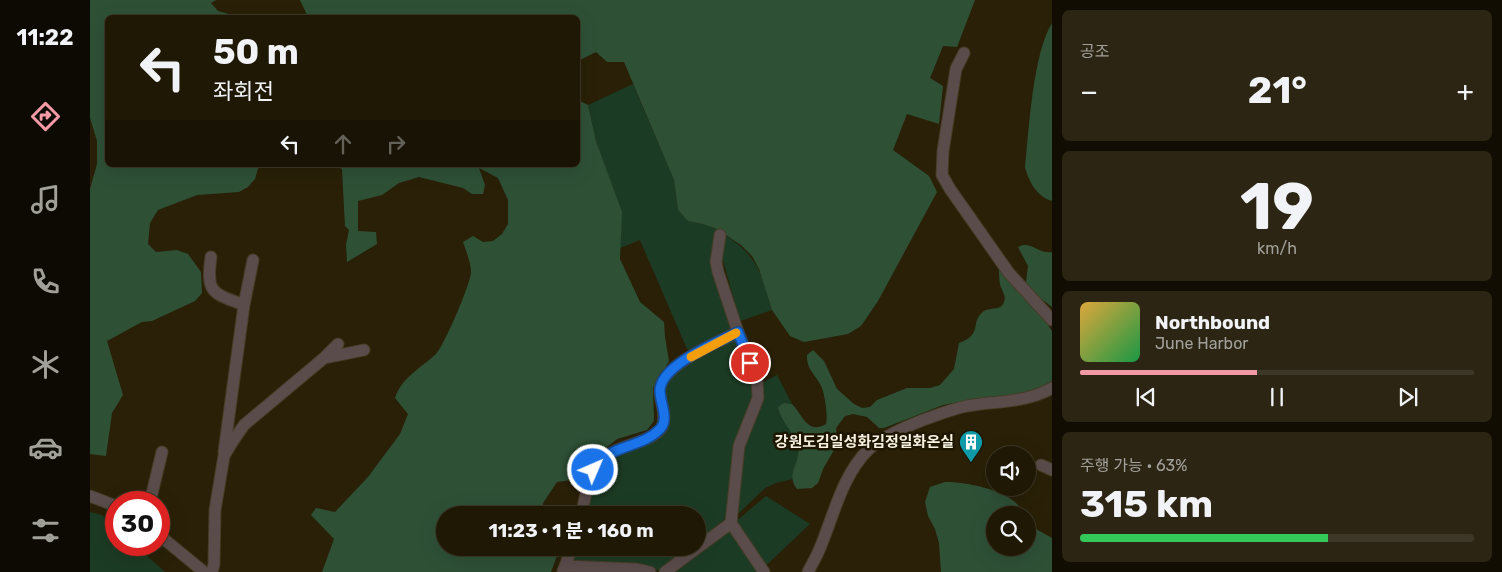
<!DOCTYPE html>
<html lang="ko">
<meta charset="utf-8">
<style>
:root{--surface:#1f1805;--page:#2c2513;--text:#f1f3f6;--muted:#a1a09a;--line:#3c3727;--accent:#f49aa6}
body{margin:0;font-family:Rubik,"Noto Sans KR",sans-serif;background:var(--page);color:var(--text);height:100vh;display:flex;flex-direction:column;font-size:19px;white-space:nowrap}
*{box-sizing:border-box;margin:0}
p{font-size:16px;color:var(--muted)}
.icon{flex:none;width:28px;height:28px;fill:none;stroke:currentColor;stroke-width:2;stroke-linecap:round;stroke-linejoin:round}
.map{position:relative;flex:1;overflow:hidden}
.panel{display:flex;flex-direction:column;gap:10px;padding:10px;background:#110d03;width:450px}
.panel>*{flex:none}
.top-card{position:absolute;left:15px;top:15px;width:475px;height:152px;border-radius:8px;box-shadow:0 5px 20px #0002,0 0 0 1px var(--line);background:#1f1805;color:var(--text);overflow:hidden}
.controls{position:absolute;left:896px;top:446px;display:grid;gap:10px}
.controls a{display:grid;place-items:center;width:50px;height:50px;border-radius:50%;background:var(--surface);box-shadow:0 5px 20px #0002,0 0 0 1px var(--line);font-size:25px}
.speed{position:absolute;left:15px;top:491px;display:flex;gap:10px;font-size:25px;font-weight:700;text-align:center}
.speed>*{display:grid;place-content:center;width:65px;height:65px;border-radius:50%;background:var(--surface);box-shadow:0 5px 20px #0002,0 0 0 1px var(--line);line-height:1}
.speed .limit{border:8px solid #d22;background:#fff;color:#111}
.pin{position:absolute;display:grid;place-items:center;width:42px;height:42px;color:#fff;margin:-21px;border:2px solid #fff;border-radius:50%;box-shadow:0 1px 5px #0007}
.me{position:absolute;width:55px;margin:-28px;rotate:45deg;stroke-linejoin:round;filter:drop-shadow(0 0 4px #0008)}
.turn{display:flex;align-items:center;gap:18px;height:105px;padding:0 25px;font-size:22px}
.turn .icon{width:65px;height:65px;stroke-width:2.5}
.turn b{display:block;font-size:35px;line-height:42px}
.lanes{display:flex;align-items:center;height:48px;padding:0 25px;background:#0003;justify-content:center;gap:25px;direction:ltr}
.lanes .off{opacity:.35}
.big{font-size:38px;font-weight:700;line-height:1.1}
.panel .tile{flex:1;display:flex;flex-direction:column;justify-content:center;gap:8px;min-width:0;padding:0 18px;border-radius:8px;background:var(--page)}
.panel .dial{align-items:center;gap:0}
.dial b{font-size:65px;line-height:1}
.song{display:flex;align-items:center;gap:15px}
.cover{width:60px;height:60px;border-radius:8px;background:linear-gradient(135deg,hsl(40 70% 55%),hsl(140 70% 35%))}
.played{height:5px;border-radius:2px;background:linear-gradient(90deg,var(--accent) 45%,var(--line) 45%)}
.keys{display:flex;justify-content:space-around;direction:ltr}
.heat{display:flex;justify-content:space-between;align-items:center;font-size:28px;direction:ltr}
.charge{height:8px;border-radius:4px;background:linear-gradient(90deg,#34c759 63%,var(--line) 0)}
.trip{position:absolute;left:346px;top:506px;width:270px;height:50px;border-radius:25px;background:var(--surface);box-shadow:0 5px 20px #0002,0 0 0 1px var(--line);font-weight:700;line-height:50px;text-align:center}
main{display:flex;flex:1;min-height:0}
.menu{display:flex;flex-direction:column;width:90px;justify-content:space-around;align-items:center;background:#0c0a02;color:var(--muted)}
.menu .icon{width:35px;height:35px}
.menu .current{color:var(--accent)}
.menu b{font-size:22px;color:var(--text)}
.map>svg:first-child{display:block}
</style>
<main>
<nav class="menu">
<b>11:22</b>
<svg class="icon current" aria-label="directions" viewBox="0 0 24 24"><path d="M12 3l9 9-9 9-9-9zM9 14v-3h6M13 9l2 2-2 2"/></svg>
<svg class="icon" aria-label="music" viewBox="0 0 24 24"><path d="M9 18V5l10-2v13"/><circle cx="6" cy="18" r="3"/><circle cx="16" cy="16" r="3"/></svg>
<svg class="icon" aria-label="phone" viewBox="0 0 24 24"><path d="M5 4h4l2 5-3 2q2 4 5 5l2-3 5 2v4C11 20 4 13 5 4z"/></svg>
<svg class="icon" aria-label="climate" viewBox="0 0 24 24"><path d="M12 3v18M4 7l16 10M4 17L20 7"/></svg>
<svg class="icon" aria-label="car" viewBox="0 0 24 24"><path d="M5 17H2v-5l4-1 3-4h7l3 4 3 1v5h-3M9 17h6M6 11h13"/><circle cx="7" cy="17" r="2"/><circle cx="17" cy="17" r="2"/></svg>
<svg class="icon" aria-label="filters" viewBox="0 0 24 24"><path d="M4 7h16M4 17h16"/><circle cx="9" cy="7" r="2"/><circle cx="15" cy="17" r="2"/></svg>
</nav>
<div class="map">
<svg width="962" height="572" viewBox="0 0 962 572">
<rect width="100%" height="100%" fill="#292007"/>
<path fill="#1c3b24" d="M543,84L584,180L588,210L598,221L613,224L627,229L621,266L643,326L642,331L601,351L597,349L550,240L530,248L531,211L506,141L498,105Z
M634,234C670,258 670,272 682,310L650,321L631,253Z
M641,340H646L665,383L664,391L637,514L635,519L608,541V515H495L505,475L513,462L569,435C570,420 571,404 574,389C579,366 622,350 641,340Z
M687,375L702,404L694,403C698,415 709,444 708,455C707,463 703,470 703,479L686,483L675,488L648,514C646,468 660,426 672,383Z
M676,496L720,524L669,572H586Z
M0,512L12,515L26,528V545H45L75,572H0Z
M487,548H600L571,571L549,565L484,561Z"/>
<path fill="#2e5136" d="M0,0H126L121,3L128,11L139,14L141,17L18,18V165H169L165,179L158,187L149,192L107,195L68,210L60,223L58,244L66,252L87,250L98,254L111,272L112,293L105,301L62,321L52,322L17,341L33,395L22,413L16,456L0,454V189L7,164V141L0,118Z
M210,0H885L867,47L853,46L840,78L853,86L849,124L817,114L803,150L839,176L847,192L788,301L771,326L758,334L714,342L700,336L682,310L669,269L662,256L651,245L627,229L613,224L598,221L588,210L584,180L534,62H517L506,52L488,61V18L218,17Z
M962,23V201C947,197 938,180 935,167C939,128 943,54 962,23Z
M488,100L498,105L506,141L532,212L530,259L550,302L574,322L575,337L579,361L563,388L564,421L557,430L527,439L500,461L488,479L467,482L453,503L452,515H355V548H468V553L461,572H232L244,539L221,515L226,508L245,512L278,477L310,434L318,414L305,398C312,377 331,368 346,354C354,346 381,283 381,272C381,263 376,251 373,242L383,236L393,242L403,241L412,234L418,224V200L408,178L389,168L395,185L393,194H382L373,188L329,177L309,183L292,195L268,201V231L286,232L287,244L257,262L256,245L259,230L255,226L252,169L244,165H488Z
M933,245C944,244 950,254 962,252V307L946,295L938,287L936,282L938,266L928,247Z
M909,268L956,322L962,331V381L955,387L930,395L879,400L853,405L794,428H789L777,417L763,414L755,416L746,428L748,443L733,469L728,483L722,488L707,489C695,474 711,463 708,447C704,432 691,422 688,407L694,403L702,404C713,415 717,435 736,424C738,416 735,396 732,388C727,375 716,370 717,355L723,350L734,361L747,389L764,404L772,408L780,407L787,400L817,388H840L850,385L864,369L869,343C894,334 879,322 894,311C901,307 911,311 914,302C917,296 911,290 910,284C909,279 909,273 909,268Z
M855,482C875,482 913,489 927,504C930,507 932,512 933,515H905V548H938V521L946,529L962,538V572H851L849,543L845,529L838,516L835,502L840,487Z"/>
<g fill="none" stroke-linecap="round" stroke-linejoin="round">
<g stroke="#463d26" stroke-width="13">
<path id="minor" d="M874,53L866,69L853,151L852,175L860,189L919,273L962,320
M630,235L626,262L628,272L648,332
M121,257C116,293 122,293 154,305
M234,358L248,344
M134,452L154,305L163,260
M951,465L962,470
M0,496L26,506
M60,502L72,452
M491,515C495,501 498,475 507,464C521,445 562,444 572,427C578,415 569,401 570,389C572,365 628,342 648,332L667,379L668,398L649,446L641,523L674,572
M69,535L114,572
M476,566L547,569L560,572
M473,571L482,548
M122,572L124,564L125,510L134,456L143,441L154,425L234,358L274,350
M575,572L641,523
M718,572C722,564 727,556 730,548C744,515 752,475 779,449C794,436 815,427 833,420C847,415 862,409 877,406C906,401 936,403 962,388"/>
</g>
<use href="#minor" stroke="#5a4c4b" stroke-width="11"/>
</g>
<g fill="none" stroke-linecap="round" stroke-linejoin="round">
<g stroke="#114b97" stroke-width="12">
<path id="route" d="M503,470C518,444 551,449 570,429C580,419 569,401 570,389C573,364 628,342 648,332L660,363"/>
</g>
<use href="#route" stroke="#1a73e8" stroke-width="9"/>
<path stroke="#f59e0b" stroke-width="9" d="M601,357L646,333"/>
</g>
<defs>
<g id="building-pin" transform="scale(1.25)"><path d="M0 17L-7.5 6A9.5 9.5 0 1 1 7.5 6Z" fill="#0f9aa8" stroke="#1f1600"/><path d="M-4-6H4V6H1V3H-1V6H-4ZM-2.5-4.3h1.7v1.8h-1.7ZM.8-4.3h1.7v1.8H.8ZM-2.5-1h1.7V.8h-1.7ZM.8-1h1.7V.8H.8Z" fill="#fff"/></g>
</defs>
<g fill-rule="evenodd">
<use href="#building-pin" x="881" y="442"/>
</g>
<g text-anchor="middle" stroke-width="5" stroke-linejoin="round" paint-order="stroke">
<g font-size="15" font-weight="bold" fill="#f7f1e2" stroke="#1f1600" text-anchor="end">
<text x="864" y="447">강원도김일성화김정일화온실</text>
</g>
</g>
</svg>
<div class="controls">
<a><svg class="icon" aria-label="sound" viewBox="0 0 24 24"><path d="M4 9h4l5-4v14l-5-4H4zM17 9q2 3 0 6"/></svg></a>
<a><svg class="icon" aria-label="search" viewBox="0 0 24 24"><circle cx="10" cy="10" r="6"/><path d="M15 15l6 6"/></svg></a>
</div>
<div class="speed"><div class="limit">30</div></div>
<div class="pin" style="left:660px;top:363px;background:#d93025"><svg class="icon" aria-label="arrive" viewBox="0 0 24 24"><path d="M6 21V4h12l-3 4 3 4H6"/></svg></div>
<svg class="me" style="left:503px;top:470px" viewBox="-20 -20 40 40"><circle r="17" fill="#1a73e8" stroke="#fff" stroke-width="3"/><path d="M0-11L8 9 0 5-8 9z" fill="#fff"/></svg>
<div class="trip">11:23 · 1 분 · 160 m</div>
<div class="top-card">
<div class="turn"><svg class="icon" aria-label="left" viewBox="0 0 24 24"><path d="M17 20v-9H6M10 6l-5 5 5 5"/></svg><div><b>50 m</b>좌회전</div></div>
<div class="lanes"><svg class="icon" aria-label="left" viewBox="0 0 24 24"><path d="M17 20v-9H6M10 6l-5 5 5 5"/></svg><svg class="icon off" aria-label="ahead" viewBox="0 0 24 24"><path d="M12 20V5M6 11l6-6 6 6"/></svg><svg class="icon off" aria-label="right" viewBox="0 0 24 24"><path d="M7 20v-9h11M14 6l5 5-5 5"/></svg></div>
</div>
</div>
<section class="panel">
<div class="tile"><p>공조</p>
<div class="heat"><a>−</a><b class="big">21°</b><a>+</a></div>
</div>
<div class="tile dial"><b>19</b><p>km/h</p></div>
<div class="tile">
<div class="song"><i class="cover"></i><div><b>Northbound</b><p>June Harbor</p></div></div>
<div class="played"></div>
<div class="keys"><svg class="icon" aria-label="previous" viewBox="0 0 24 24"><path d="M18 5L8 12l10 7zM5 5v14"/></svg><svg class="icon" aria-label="pause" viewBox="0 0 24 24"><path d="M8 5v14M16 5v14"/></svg><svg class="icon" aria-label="next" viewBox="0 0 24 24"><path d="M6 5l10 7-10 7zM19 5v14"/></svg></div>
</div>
<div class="tile"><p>주행 가능 · 63%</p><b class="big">315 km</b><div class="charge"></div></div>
</section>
</main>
